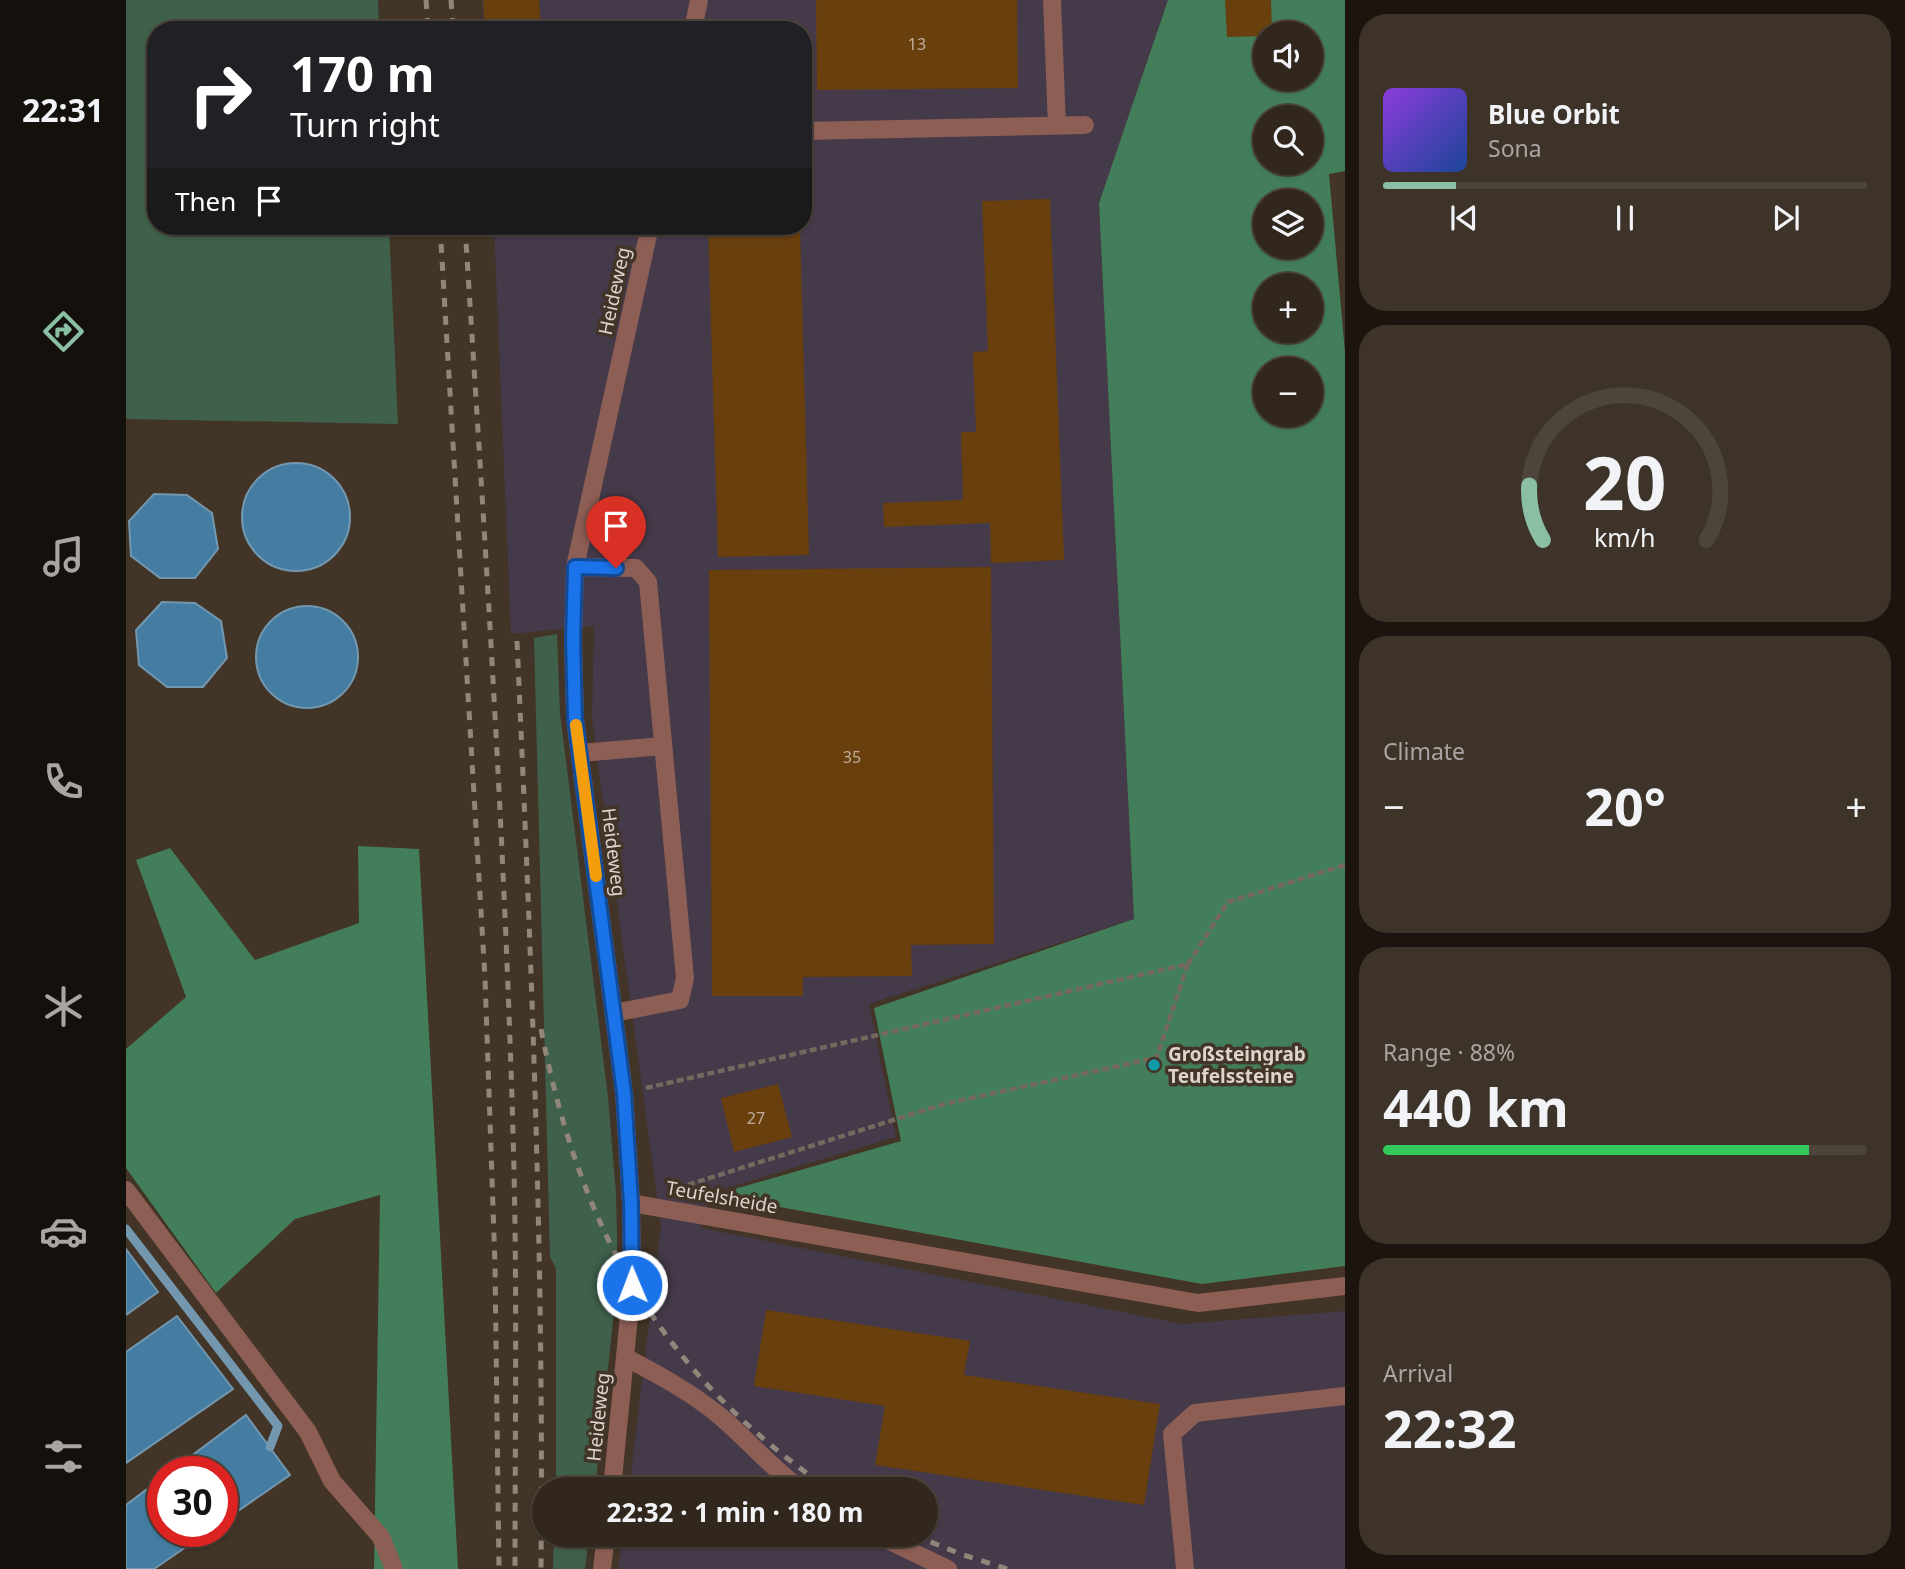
<!DOCTYPE html>
<meta charset="utf-8">
<style>
:root{--surface:#32271c;--page:#3d3329;--text:#f1f3f6;--muted:#a8a5a3;--line:#4d443b;--accent:#8abfa5}
body{margin:0;font-family:"Noto Sans",sans-serif;background:var(--page);color:var(--text);height:100vh;display:flex;flex-direction:column;font-size:26px;white-space:nowrap}
*{box-sizing:border-box;margin:0}
p{font-size:23px;color:var(--muted)}
.icon{flex:none;width:38px;height:38px;fill:none;stroke:currentColor;stroke-width:2;stroke-linecap:round;stroke-linejoin:round}
.map{position:relative;flex:1;overflow:hidden}
.panel{display:flex;flex-direction:column;gap:14px;padding:14px;background:#1c150f;width:560px}
.panel>*{flex:none}
.top-card{position:absolute;left:21px;top:21px;width:665px;height:214px;border-radius:28px;box-shadow:0 2px 5px #0004,0 0 0 2px var(--line);background:#202124;color:#fff;overflow:hidden}
.buttons{position:absolute;left:1127px;top:21px;display:grid;gap:14px}
.buttons a{display:grid;place-items:center;width:70px;height:70px;border-radius:50%;background:var(--surface);box-shadow:0 2px 5px #0004,0 0 0 2px var(--line);font-size:35px}
.speed{position:absolute;left:21px;top:1456px;display:flex;gap:14px;font-size:35px;font-weight:700;text-align:center}
.speed>*{display:grid;place-content:center;width:91px;height:91px;border-radius:50%;background:var(--surface);box-shadow:0 2px 5px #0004,0 0 0 2px var(--line);line-height:1}
.speed .limit{border:10px solid #d22;background:#fff;color:#111}
.pin{position:absolute;display:grid;place-items:center;width:60px;height:60px;color:#fff;margin:-72px -30px;border-radius:50% 50% 50% 0;rotate:-45deg;box-shadow:0 0 7px #0007}
.pin .icon{rotate:45deg}
.me{position:absolute;width:77px;margin:-38px;rotate:359deg;stroke-linejoin:round;filter:drop-shadow(0 0 5px #0008)}
.turn{display:flex;align-items:center;gap:24px;height:147px;padding:0 28px;font-size:32px}
.turn .icon{width:91px;height:91px;stroke-width:2.5}
.turn b{display:block;font-size:49px;line-height:60px}
.then{display:flex;align-items:center;height:66px;padding:0 28px;background:#0003;gap:14px;font-size:26px}
.big{font-size:52px;font-weight:700;line-height:1.1}
.panel .tile{flex:1;display:flex;flex-direction:column;justify-content:center;gap:10px;min-width:0;padding:0 24px;border-radius:28px;background:var(--page)}
.panel .dial{align-items:center;gap:0}
.dial svg{height:182px;overflow:visible;fill:none;stroke:var(--line);stroke-width:7;stroke-linecap:round;text-anchor:middle}
.dial text{fill:var(--text);stroke:none}
.song{display:flex;align-items:center;gap:21px}
.cover{width:84px;height:84px;border-radius:10px;background:linear-gradient(135deg,hsl(270 70% 55%),hsl(220 70% 35%))}
.played{height:7px;border-radius:4px;background:linear-gradient(90deg,var(--accent) 15%,var(--line) 15%)}
.keys{display:flex;justify-content:space-around;direction:ltr}
.heat{display:flex;justify-content:space-between;align-items:center;font-size:38px;direction:ltr}
.charge{height:10px;border-radius:5px;background:linear-gradient(90deg,#34c759 88%,var(--line) 0)}
.trip{position:absolute;left:406px;top:1477px;width:406px;height:70px;border-radius:35px;background:var(--surface);box-shadow:0 2px 5px #0004,0 0 0 2px var(--line);font-weight:700;line-height:70px;text-align:center}
main{display:flex;flex:1;min-height:0}
.tab-bar{display:flex;flex-direction:column;width:126px;justify-content:space-around;align-items:center;background:#14100b;color:var(--muted)}
.tab-bar .icon{width:49px;height:49px}
.tab-bar .on{color:var(--accent)}
.tab-bar b{font-size:32px;color:var(--text)}
.map>svg:first-child{display:block}
</style>
<main>
<nav class="tab-bar">
<b>22:31</b>
<svg class="icon on" aria-label="directions" viewBox="0 0 24 24"><path d="M12 3l9 9-9 9-9-9zM9 14v-3h6M13 9l2 2-2 2"/></svg>
<svg class="icon" aria-label="music" viewBox="0 0 24 24"><path d="M9 18V5l10-2v13"/><circle cx="6" cy="18" r="3"/><circle cx="16" cy="16" r="3"/></svg>
<svg class="icon" aria-label="phone" viewBox="0 0 24 24"><path d="M5 4h4l2 5-3 2q2 4 5 5l2-3 5 2v4C11 20 4 13 5 4z"/></svg>
<svg class="icon" aria-label="climate" viewBox="0 0 24 24"><path d="M12 3v18M4 7l16 10M4 17L20 7"/></svg>
<svg class="icon" aria-label="car" viewBox="0 0 24 24"><path d="M5 17H2v-5l4-1 3-4h7l3 4 3 1v5h-3M9 17h6M6 11h13"/><circle cx="7" cy="17" r="2"/><circle cx="17" cy="17" r="2"/></svg>
<svg class="icon" aria-label="filters" viewBox="0 0 24 24"><path d="M4 7h16M4 17h16"/><circle cx="9" cy="7" r="2"/><circle cx="15" cy="17" r="2"/></svg>
</nav>
<div class="map">
<svg width="1219" height="1569" viewBox="0 0 1219 1569">
<rect width="100%" height="100%" fill="#423426"/>
<path fill="#453a4a" d="M356,0H1042L973,203L1008,919L743,1004L770,1137L584,1193L575,1228L1056,1324L1219,1311V1569H492L497,1535H800V1489H503L535,1226L466,720L468,626L385,634L368,226H677V30H358Z"/>
<path fill="#3f614c" d="M0,0H252L253,30H30V226H263L272,424L0,419Z
M431,634L434,713L482,1097L490,1193L492,1275L469,1489H430V1268L424,1257L408,638Z
M428,1535H463L459,1569H427Z"/>
<path fill="#437e5b" fill-rule="evenodd" d="M1042,0H1219V171L1203,174L1219,352V1266L1076,1284L588,1195L775,1141L748,1008L1008,919L973,203ZM1139,33H1185V79H1139ZM1139,117H1185V163H1139ZM1139,201H1185V247H1139ZM1139,285H1185V331H1139ZM1139,369H1185V415H1139Z
M232,846L293,849L332,1569H248L254,1195L169,1219L90,1293L0,1168V1049L60,997L10,860L44,848L129,960L233,923Z"/>
<path fill="#457da2" stroke="#7397ae" stroke-width="2" d="M116 517a54 54 0 1 1 108 0a54 54 0 1 1-108 0Z
M28,494L61,495L86,513L92,549L69,578H34L5,556L3,521Z
M36,602L69,603L95,621L101,658L77,687H41L13,665L10,630Z
M130 657a51 51 0 1 1 102 0a51 51 0 1 1-102 0Z
M0,1249L32,1292L0,1315Z
M51,1316L107,1389L0,1463V1352Z
M120,1415L164,1475L96,1522V1472H44Z
M37,1477V1531H83L28,1569H0V1505Z"/>
<g fill="none" stroke-linecap="round" stroke-linejoin="round">
<path stroke="#7397ae" stroke-width="9" d="M0,1229L152,1426L144,1447"/>
</g>
<path fill="#683f0d" d="M357,0H413L415,30H359Z
M690,0H891L892,88L691,90Z
M1099,0H1145L1146,33H1139V36L1101,37Z
M924,199L938,560L865,563L864,523L758,527L757,503L837,500L835,432H850L847,352L862,351L856,201Z
M582,226H674L683,555L592,557Z
M865,567L868,944L785,945L786,976L677,977V996H586L583,570Z
M652,1084L666,1137L608,1152L595,1098Z
M640,1310L844,1341L838,1375L1034,1404L1018,1505L749,1465L759,1406L628,1386Z"/>
<g fill="none" stroke-linecap="round" stroke-linejoin="round">
<path stroke="#75695d" stroke-width="4.5" stroke-dasharray="7 3.5" stroke-linecap="butt" d="M1062,964L1102,902L1219,865
M520,1088L1062,964L1028,1065
M552,1188L818,1104L1029,1058"/>
<path stroke="#8d5e54" stroke-width="18" d="M926,0L931,126
M567,30L573,0
M677,131L959,125
M449,567L510,568L522,582L559,978L554,1000L488,1013
M454,753L537,746
M0,1190L182,1432L206,1481L255,1537L268,1569
M505,1203L1072,1303L1219,1286
M499,1357C533,1375 565,1392 595,1417C622,1440 645,1468 675,1489
M486,1489L506,1285L505,1203L498,1093L449,719L447,640L449,567L524,226
M751,1535L822,1569
M476,1569L480,1535
M1059,1569L1046,1434L1069,1413L1219,1396"/>
<path stroke="#92867b" stroke-width="5" stroke-dasharray="9 9" stroke-linecap="butt" d="M300,0L302,30
M325,0L327,30
M314,226L359,978L369,1265L373,1569
M339,226C359,540 380,855 388,1170C391,1303 389,1436 389,1569
M391,641C405,950 418,1259 415,1569
M415,1029C454,1229 533,1372 703,1489
M788,1535L832,1553L881,1569"/>
</g>
<g fill="none" stroke-linecap="round" stroke-linejoin="round">
<g stroke="#114b97" stroke-width="18">
<path id="route" d="M490,568L449,567L447,640L449,719L498,1093L505,1203L506,1285"/>
</g>
<use href="#route" stroke="#1a73e8" stroke-width="12"/>
<path stroke="#f59e0b" stroke-width="12" d="M450,725L470,876"/>
</g>
<circle fill="#0f9aa8" stroke="#423426" stroke-width="2.5" cx="1028" cy="1065" r="7"/>
<g text-anchor="middle" stroke-width="7" stroke-linejoin="round" paint-order="stroke">
<g font-size="16" fill="#c0af9c">
<text x="791" y="50">13</text>
<text x="726" y="763">35</text>
<text x="630" y="1124">27</text>
</g>
<g font-size="19" fill="#ddd4cb" stroke="#423426">
<text transform="translate(488 291) rotate(-78)" y="7">Heideweg</text>
<text transform="translate(488 852) rotate(83)" y="7">Heideweg</text>
<text transform="translate(596 1197) rotate(10)" y="7">Teufelsheide</text>
<text transform="translate(472 1417) rotate(-84)" y="7">Heideweg</text>
</g>
<g font-size="19" font-weight="bold" fill="#ddd4cb" stroke="#423426" text-anchor="start">
<text x="1042" y="1061">Großsteingrab<tspan x="1042" dy="22">Teufelssteine</tspan></text>
</g>
</g>
</svg>
<div class="buttons">
<a><svg class="icon" aria-label="sound" viewBox="0 0 24 24"><path d="M4 9h4l5-4v14l-5-4H4zM17 9q2 3 0 6"/></svg></a>
<a><svg class="icon" aria-label="search" viewBox="0 0 24 24"><circle cx="10" cy="10" r="6"/><path d="M15 15l6 6"/></svg></a>
<a><svg class="icon" aria-label="layers" viewBox="0 0 24 24"><path d="M12 4l9 5-9 5-9-5zM3 14l9 5 9-5"/></svg></a>
<a>+</a>
<a>−</a>
</div>
<div class="speed"><div class="limit">30</div></div>
<div class="pin" style="left:490px;top:568px;background:#d93025"><svg class="icon" aria-label="arrive" viewBox="0 0 24 24"><path d="M6 21V4h12l-3 4 3 4H6"/></svg></div>
<svg class="me" style="left:506px;top:1285px" viewBox="-20 -20 40 40"><circle r="17" fill="#1a73e8" stroke="#fff" stroke-width="3"/><path d="M0-11L8 9 0 5-8 9z" fill="#fff"/></svg>
<div class="trip">22:32 · 1 min · 180 m</div>
<div class="top-card">
<div class="turn"><svg class="icon" aria-label="right" viewBox="0 0 24 24"><path d="M7 20v-9h11M14 6l5 5-5 5"/></svg><div><b>170 m</b>Turn right</div></div>
<div class="then">Then<svg class="icon" aria-label="arrive" viewBox="0 0 24 24"><path d="M6 21V4h12l-3 4 3 4H6"/></svg></div>
</div>
</div>
<section class="panel">
<div class="tile">
<div class="song"><i class="cover"></i><div><b>Blue Orbit</b><p>Sona</p></div></div>
<div class="played"></div>
<div class="keys"><svg class="icon" aria-label="previous" viewBox="0 0 24 24"><path d="M18 5L8 12l10 7zM5 5v14"/></svg><svg class="icon" aria-label="pause" viewBox="0 0 24 24"><path d="M8 5v14M16 5v14"/></svg><svg class="icon" aria-label="next" viewBox="0 0 24 24"><path d="M6 5l10 7-10 7zM19 5v14"/></svg></div>
</div>
<div class="tile dial"><svg viewBox="0 0 100 80">
<path d="M14 69A42 42 0 1 1 86 69"/>
<path d="M14 69A42 42 0 0 1 8 45" stroke="#8abfa5"/>
<text x="50" y="56" font-size="32" font-weight="700">20</text>
<text x="50" y="72" font-size="11">km/h</text>
</svg></div>
<div class="tile"><p>Climate</p>
<div class="heat"><a>−</a><b class="big">20°</b><a>+</a></div>
</div>
<div class="tile"><p>Range · 88%</p><b class="big">440 km</b><div class="charge"></div></div>
<div class="tile"><p>Arrival</p><b class="big">22:32</b></div>
</section>
</main>
